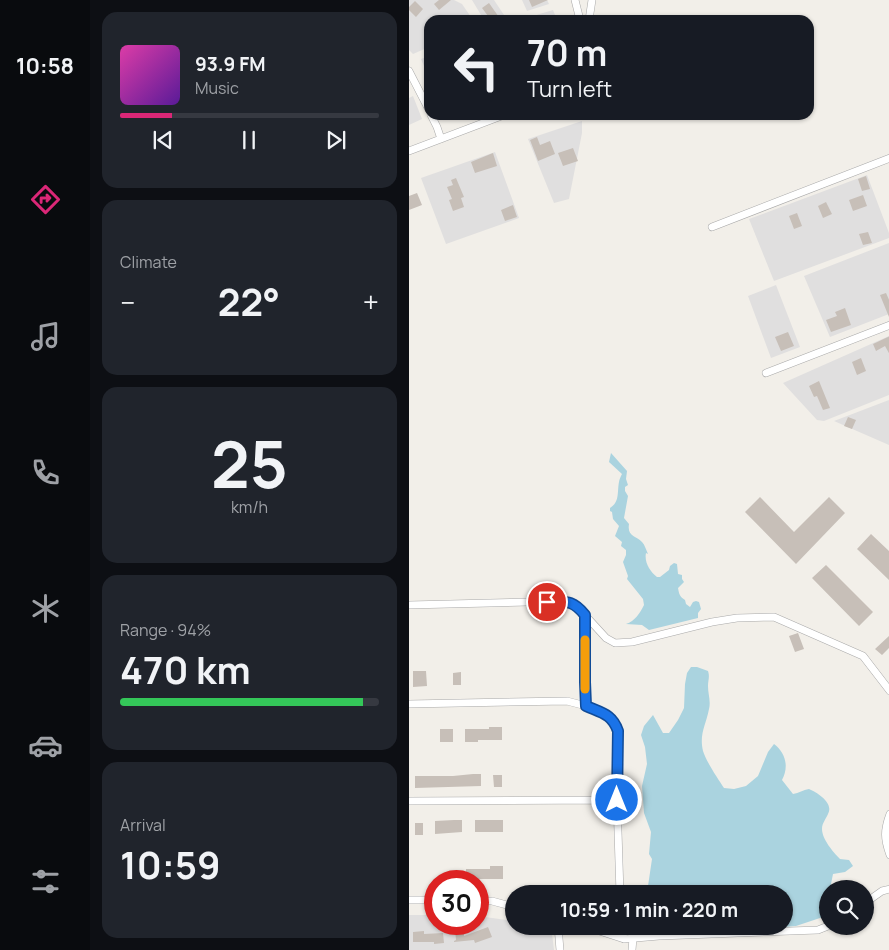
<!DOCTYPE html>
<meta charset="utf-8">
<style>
:root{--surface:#171b24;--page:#20242c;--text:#f1f3f6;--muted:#9ea1a6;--line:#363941;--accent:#db2777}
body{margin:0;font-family:Manrope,sans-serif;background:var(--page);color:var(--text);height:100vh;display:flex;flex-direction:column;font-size:19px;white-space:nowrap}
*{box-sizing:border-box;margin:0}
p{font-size:16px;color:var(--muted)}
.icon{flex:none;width:28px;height:28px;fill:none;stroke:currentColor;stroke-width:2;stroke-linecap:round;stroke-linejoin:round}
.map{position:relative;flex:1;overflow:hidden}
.details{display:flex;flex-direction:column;gap:12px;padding:12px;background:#0d0f14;width:319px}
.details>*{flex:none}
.banner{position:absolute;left:15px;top:15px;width:390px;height:105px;border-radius:15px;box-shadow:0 1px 4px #0004;background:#171b24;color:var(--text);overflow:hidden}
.fabs{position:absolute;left:410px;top:880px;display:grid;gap:10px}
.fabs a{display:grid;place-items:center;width:55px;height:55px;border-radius:50%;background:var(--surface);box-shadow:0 1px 4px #0004;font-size:25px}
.speed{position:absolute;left:15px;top:870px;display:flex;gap:10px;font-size:25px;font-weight:700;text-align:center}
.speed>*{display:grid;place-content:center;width:65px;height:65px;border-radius:50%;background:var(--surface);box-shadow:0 1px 4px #0004;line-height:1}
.speed .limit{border:8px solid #d22;background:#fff;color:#111}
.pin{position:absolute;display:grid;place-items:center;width:42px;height:42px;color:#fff;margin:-21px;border:2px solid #fff;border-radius:50%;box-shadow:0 1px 5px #0007}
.me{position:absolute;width:55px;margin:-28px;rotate:0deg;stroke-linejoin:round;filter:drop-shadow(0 0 4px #0008)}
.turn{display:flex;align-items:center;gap:18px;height:105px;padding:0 20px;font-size:22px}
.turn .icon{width:65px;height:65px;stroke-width:2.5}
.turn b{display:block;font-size:35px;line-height:42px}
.big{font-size:38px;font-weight:700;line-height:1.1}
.details .widget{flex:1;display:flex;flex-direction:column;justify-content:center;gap:8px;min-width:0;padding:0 18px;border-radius:15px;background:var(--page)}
.details .dial{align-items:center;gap:0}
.dial b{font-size:65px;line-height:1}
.song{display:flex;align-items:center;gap:15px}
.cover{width:60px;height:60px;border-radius:8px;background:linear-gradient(135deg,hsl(320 70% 55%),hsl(270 70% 35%))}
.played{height:5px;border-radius:2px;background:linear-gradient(90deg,var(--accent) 20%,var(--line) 20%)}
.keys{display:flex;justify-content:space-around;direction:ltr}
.heat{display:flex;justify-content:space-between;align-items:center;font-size:28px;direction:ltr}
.charge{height:8px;border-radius:4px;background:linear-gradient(90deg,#34c759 94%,var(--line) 0)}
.trip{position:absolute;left:96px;top:885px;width:288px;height:50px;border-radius:25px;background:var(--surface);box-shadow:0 1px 4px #0004;font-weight:700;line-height:50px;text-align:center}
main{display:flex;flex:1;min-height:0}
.menu{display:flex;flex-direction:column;width:90px;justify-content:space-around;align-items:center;background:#090b0e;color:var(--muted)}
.menu .icon{width:35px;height:35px}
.menu .on{color:var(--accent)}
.menu b{font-size:22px;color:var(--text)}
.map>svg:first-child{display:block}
</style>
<main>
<nav class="menu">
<b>10:58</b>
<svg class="icon on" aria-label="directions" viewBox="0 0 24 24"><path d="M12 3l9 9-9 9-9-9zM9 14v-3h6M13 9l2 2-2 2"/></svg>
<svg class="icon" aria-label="music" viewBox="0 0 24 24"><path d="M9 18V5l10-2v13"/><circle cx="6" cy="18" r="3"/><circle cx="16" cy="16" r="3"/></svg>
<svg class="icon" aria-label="phone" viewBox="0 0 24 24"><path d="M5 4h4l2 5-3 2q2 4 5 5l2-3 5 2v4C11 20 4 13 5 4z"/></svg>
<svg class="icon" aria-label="climate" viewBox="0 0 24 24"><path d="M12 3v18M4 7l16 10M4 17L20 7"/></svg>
<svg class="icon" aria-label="car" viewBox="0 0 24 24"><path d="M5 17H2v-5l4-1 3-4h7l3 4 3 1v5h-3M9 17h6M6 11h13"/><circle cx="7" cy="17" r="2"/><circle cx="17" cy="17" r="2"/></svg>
<svg class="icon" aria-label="filters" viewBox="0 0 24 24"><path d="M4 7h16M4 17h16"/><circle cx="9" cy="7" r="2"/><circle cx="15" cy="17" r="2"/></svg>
</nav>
<section class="details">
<div class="widget">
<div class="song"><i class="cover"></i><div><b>93.9 FM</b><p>Music</p></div></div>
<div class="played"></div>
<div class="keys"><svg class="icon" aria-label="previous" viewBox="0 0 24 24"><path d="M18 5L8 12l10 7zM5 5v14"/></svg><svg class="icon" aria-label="pause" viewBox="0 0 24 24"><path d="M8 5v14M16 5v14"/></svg><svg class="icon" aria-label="next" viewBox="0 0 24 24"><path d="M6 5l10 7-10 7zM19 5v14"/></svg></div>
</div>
<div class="widget"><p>Climate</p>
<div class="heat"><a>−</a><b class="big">22°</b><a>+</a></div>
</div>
<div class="widget dial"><b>25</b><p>km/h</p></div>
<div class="widget"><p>Range · 94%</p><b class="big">470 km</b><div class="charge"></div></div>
<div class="widget"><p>Arrival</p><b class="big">10:59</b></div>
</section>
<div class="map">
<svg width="481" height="950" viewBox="0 0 481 950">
<rect width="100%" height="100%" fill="#f2efe9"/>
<path fill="#e0dfdf" d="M0,0H45L53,4L64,20H20V47L4,54L0,50Z
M63,0H85L97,18L92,20H75Z
M113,0H138L140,4L118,11Z
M144,10L148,20H110H111Z
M20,56V78L12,59Z
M4,96L13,119L0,125V98Z
M173,121V133L160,199L145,203L119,139Z
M86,152L110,218L37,244L12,178Z
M458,175L480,233V238L365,281L340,219Z
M480,243V314L421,337L395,276Z
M367,285L391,347L362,358L339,296Z
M480,336V395L415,421L408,420L374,383Z
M480,400V445L425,421Z
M0,915H26V924H69V916L105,921V926H142L145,950H0Z"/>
<path fill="#aad3df" d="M202,453L218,471L217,479L219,485L216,487V491L219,496L215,518L220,524C218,537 227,535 233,542C236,545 237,550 239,554L237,553C235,562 241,572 248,577H251L260,570L261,566L265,563L268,564L269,574L273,575V579L275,582L269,588C270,594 271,597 276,600L277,604L281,607L284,602L287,601L290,602L292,609L289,613V618L240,630L233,625L217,624C226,621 231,613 235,605L234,599L218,579L219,576L214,562L217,555V550L212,546L213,542L206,536L210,526L204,519L203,512L201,511V508C211,502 208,492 210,482C210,480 212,476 213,474L200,462Z
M282,667H288L299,671C301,677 299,680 299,686C299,694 302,701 300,709C297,725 290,734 294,751C297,761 309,779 315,788L325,789L337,786L349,776L359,752L365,744C377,753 380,767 373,780L384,794C390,793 394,790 400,789C409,793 425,803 419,814C417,819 413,823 413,829C413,839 424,852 431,859L440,860L444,866L436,872L424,874L421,889H419V914L414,917L387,926L345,929L275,931L252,929L244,926H375V894H250L239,886L243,859L240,854L242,832L235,813L233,786L238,764L236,747L232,735L235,726L244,715L254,733H260L269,720L275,708L276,684L278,673Z"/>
<path fill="#c7bfb8" d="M30,0H42L30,10L25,4Z
M120,0H139L123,7Z
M6,1L14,9L7,17L0,10V7Z
M80,3L92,20H82L73,8Z
M128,137L131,145L141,141L146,154L129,161L121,140Z
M164,148L169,161L154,166L149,153Z
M84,153L88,166L66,173L62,162Z
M457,176L461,189L453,191L449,179Z
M47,178L55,197L52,198L55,207L44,211L40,200L43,199L38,187L44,185L42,180Z
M8,193L13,205L0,210V196Z
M454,195L458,206L444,211L440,200Z
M417,202L423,214L414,218L409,206Z
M104,205L108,217L96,221L92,210Z
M388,213L393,226L385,229L380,216Z
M459,232L463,243L454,245L450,234Z
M477,293L481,302L480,317L471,295Z
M436,308L442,325L422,332L417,320L428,316L426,312Z
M379,332L385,346L372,351L366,337Z
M481,336V355L476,346L467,351L464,344Z
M452,358L457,371L448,375L443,362Z
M410,381L421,408L414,410L408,396L405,397L400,386Z
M439,417L447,420L443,429L435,426Z
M351,497L385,532L420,497L436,513L387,564L336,512Z
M462,534L481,552V581L448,549Z
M417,565L464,612L450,626L403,578Z
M389,633L395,649L386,652L380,636Z
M481,635V647L473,655L466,649Z
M4,671H17L18,686L4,687Z
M52,672V685H44V673Z
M80,727H93V740H69V742H56V729H80Z
M31,729H44V742H31Z
M64,774H72V786L6,788V776H44Z
M84,775H93V787H85Z
M45,820H53V832L26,834V821Z
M66,820H94V832H66Z
M6,823H14V835H6Z
M81,866H94V879H70V881H57V869H81Z
M79,927L83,937L66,943L65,940L45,942V941L47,940L46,929L55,928V936Z
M15,931V934L34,933L35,943L25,944V942H4V932Z"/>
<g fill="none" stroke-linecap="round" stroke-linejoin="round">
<g stroke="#a9a9a9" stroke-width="8">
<path id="street" d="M166,0L171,20
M180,20L183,0
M0,71L20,110
M22,115L28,127L32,139
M0,151L95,115
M303,227L481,158
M357,373L481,325
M0,605L157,601L165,603L197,638L206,643L223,642L303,622L328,618L365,617L454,656L481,691
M176,615V682L177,706C193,713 203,714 209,731L208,800L211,894
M0,704L158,701L177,706
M0,801L208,800
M481,814C475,830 475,839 481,855
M0,900H26
M69,901H83L105,907
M456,903L473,891L481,889
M149,926L151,950
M175,926L215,939L250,936L409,930L419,926
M212,926L215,939
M223,950L224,938"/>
</g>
<use href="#street" stroke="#fff" stroke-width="7"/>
</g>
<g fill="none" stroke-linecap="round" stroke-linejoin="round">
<g stroke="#114b97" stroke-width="12">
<path id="route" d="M138,602C157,602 163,599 176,615V682L177,706C193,713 203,714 209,731L208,800"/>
</g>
<use href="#route" stroke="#1a73e8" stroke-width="9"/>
<path stroke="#f59e0b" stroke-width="9" d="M176,640V689"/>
</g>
</svg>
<div class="fabs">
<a><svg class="icon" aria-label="search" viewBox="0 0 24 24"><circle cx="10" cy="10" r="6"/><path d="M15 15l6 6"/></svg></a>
</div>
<div class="speed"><div class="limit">30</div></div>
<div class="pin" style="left:138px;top:602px;background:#d93025"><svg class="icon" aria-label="arrive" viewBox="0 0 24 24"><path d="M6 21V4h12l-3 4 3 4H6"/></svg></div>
<svg class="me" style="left:208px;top:800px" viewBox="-20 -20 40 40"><circle r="17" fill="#1a73e8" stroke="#fff" stroke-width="3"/><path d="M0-11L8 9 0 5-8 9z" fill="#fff"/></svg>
<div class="trip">10:59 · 1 min · 220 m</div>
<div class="banner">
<div class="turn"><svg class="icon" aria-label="left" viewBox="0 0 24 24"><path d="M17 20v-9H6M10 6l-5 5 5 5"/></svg><div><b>70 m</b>Turn left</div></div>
</div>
</div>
</main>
